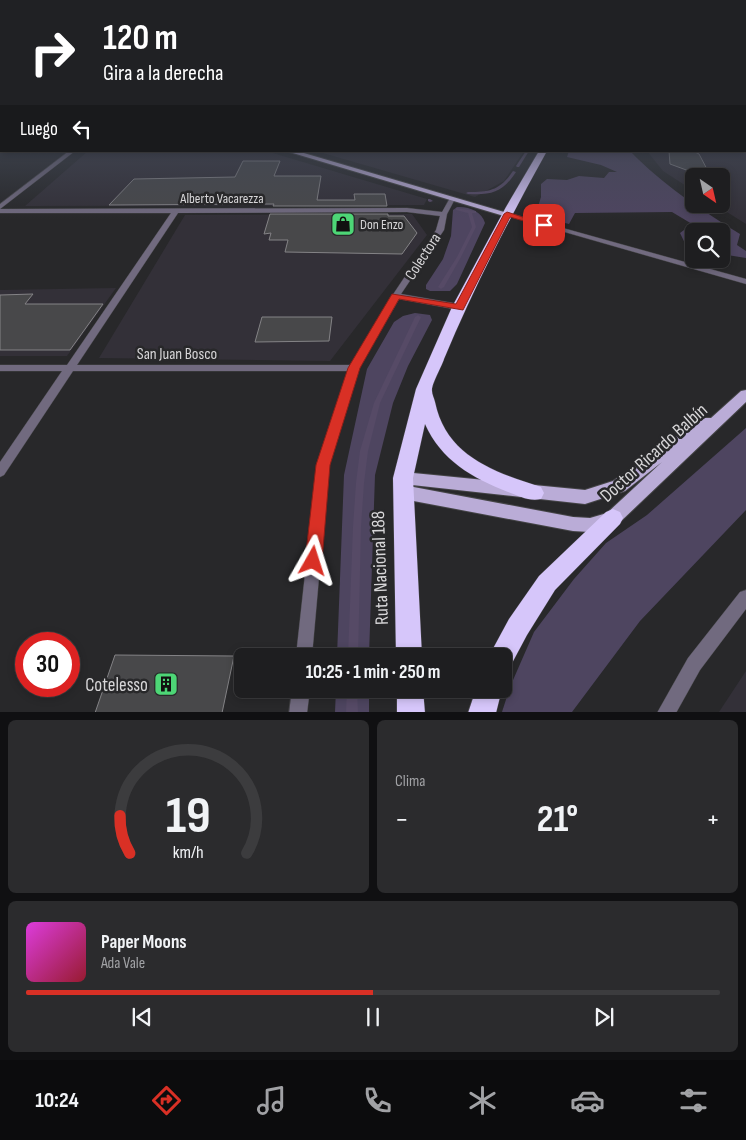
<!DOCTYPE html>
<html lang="es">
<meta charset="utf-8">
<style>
:root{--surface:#1e1e20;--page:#2b2b2d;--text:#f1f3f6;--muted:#a1a2a5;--line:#3c3c3e;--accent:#d93025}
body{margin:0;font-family:"Sofia Sans Condensed",sans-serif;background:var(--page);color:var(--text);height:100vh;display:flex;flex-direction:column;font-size:19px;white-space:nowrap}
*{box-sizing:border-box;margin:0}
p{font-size:16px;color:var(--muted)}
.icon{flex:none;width:28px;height:28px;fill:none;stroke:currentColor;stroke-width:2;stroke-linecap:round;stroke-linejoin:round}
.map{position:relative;height:712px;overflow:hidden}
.sheet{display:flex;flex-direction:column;gap:8px;padding:8px;background:#101012;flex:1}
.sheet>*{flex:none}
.top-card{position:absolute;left:0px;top:0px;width:746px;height:152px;box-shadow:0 2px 8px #0003,0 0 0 1px var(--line);background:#202124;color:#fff;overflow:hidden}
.needle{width:32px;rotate:146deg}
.fabs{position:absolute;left:685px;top:168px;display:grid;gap:10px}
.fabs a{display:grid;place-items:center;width:45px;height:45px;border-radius:8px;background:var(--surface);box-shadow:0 2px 8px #0003,0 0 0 1px var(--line);font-size:25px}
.speed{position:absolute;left:15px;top:632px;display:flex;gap:10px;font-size:25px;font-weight:700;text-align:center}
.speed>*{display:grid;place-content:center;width:65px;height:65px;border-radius:50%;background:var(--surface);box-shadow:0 2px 8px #0003,0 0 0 1px var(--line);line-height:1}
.speed .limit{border:8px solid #d22;background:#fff;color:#111}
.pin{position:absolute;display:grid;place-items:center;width:42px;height:42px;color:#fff;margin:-21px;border-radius:10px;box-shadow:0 2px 8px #0006}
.me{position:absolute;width:55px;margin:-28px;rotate:6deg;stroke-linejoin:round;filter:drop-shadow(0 0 4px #0008)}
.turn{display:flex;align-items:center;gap:18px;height:105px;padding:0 20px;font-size:22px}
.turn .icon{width:65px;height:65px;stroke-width:2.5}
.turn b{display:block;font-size:35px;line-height:42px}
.then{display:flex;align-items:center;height:48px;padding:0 20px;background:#0003;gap:10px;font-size:19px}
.big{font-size:38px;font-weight:700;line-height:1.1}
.sheet .widget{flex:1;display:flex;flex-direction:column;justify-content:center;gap:8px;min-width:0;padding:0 18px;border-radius:8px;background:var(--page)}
.sheet .dial{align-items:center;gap:0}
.dial svg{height:130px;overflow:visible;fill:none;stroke:var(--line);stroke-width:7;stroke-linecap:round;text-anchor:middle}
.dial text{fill:var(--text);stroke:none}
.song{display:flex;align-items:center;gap:15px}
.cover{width:60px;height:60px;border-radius:8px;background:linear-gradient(135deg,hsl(300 70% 55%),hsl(350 70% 35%))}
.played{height:5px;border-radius:2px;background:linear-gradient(90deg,var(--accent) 50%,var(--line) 50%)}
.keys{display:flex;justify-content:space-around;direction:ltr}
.heat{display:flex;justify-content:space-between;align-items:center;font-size:28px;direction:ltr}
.sheet .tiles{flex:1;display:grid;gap:8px;grid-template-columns:1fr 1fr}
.widget:last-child{grid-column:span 2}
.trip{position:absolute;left:234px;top:648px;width:278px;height:50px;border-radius:8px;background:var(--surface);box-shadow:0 2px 8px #0003,0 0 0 1px var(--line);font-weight:700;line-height:50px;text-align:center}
.tab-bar{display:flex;height:80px;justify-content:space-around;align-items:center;background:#0c0c0d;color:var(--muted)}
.tab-bar .icon{width:35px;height:35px}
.tab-bar .on{color:var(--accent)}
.tab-bar b{font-size:22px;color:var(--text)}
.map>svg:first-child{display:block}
</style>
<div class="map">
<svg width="746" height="713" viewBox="0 0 746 713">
<rect width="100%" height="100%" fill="#28282a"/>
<path fill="#333038" d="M745,120H746V224L714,204H721V176H694V191L663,171L647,151H745Z
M88,151H266L427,199L424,205L25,206Z
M316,151H524L504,181L475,197Z
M412,214L427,235L330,361L99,358L185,215Z
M116,288L67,356H0V290Z
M746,671V712H719Z"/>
<path fill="#4e4560" d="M569,151H630C664,186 699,208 740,234L737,245L746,251V258L721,254V231H694V259L722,260L720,267L693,260L680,233L692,224L672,212L575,213L569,224L553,220L537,210L541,197V184L547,179L567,180L579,176L604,178L609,172H617L601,165L567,157Z
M457,207C468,206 482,211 485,223L457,284L450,291H430L426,289V285L443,259L451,236L453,210Z
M415,313L430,315L432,320L408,366L393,403L375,475L369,656H337L344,475L367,369L394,322L403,316Z
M746,428V510L640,621L572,712H502L510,687L534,632L574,579L606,543L647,515Z
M336,689H369V712H335Z"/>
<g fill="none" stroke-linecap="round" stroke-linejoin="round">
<path fill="#564a66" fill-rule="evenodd" d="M526,151H529L519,167H517L516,166Z
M513,171L516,172C502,193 492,195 468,194L466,193L468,192C490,192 500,190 513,171Z
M428,199H430L433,201L430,202L428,201Z
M456,208L476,211V213H472L476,227L461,257L444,287L441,289L438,287L457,257L472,227L468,213L456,210Z
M418,315L421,317L380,403L368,451L364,483L361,527L358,656H348L353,527L356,483L360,451L374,403L415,317Z
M347,689H357L358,713H346Z"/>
</g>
<path fill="#48484a" stroke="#848386" d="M669,151H693L699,154L709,173L689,171L670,164Z
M243,161H280L274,176H321L317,200H355L354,194H385L387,206H273L274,204L109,205L134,179L235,177Z
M270,214H388V216H404L417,233L402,254L285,252L288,240H269L271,233L264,234Z
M33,294L25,304H103L70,350H0V295Z
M262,317H332L329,341L255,342Z
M115,655L234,656L222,713H95Z"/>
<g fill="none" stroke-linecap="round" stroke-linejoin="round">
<g stroke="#444446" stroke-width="1">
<path id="street" d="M0,140H1V142H0Z
M69,151H75L0,209V204Z
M450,198L455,199L447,214L444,230L401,294L459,304L463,307L459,310L399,299L359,368L329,465L312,656H296L317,465L348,371H73L4,475L0,477V462L62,371H0V365H67L171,213H0V209L407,208L442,212ZM407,212L440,216L436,230L392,296L351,365H77L178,213Z
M505,213H509L746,279V284L505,215Z
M746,590V609L700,670L676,713H657L688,658L740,592Z
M292,689H310L307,713H289Z"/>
</g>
<g stroke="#444446" stroke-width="2">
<path id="primary" d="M286,151H297L511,214L504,216Z
M746,390V402L619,523L590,532L573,531L403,499L397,497L395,492L397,487L403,485L573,517L590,518L607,513L662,462L625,491L585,504L403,484L397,482L395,478L397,474L403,472L585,490L613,481L702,418H711L741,391Z"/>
</g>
<g stroke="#444446" stroke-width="1">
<path id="highway" d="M539,151H547C509,219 474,287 444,359C442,366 431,385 432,391C432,394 434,398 435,402C446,456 494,472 541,487L544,493L541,499C530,502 519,496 508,492C472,478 441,460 425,424L413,478L422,656H396L393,478L416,389L452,307L506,207Z
M613,509L620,512L623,518L620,524L555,590L527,635L511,665L502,669V656H489L509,619L539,576L606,512Z
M397,689H423L425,713H397Z
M476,689H502L496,713H468Z"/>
</g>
<use href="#street" fill="#716a7f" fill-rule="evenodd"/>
<use href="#primary" fill="#baacd7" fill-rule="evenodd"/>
<use href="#highway" fill="#d6c6fa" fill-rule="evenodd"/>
</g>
<linearGradient id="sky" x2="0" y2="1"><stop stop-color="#161617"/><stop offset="0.55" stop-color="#424855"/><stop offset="1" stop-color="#424855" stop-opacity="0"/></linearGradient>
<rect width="746" height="219" fill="url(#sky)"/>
<path fill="#d93025" stroke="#8d1f18" d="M507,212L548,225L544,227L510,217L463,310L399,299L360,368L330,465L322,561L319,566L313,568L307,566L305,561L316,465L348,368L392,294L456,304L504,214Z"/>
<defs>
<g id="shop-square" transform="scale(1.25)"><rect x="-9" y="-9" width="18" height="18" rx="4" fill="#4dd676" stroke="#28282a"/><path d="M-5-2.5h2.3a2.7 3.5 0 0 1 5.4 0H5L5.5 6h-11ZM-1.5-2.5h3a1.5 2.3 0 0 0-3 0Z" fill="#111"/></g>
<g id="building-square" transform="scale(1.25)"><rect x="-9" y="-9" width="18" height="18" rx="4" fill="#4dd676" stroke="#28282a"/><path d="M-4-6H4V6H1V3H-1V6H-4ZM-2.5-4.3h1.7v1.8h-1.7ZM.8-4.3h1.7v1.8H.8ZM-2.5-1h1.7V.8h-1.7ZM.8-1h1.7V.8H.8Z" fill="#111"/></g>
</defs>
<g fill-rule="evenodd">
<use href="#shop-square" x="343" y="224"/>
<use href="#building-square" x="166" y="684"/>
</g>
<g text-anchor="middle" stroke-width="5" stroke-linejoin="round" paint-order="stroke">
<g font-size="14" fill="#d7d6d8" stroke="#28282a">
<text x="222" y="203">Alberto Vacarezza</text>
</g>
<g font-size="14" fill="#d7d6d8" stroke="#28282a" text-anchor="start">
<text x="360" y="229">Don Enzo</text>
</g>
<g font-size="16" fill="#d7d6d8" stroke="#28282a">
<text transform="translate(422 256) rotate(-57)" y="6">Colectora</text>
<text x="177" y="359">San Juan Bosco</text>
</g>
<g font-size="19" fill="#d7d6d8" stroke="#28282a">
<text transform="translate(653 452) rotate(-42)" y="7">Doctor Ricardo Balbín</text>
<text transform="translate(379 568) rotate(-92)" y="7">Ruta Nacional 188</text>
</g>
<g font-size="19" fill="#d7d6d8" stroke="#28282a" text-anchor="end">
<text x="148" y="691">Cotelesso</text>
</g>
</g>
</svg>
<div class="fabs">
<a><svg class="needle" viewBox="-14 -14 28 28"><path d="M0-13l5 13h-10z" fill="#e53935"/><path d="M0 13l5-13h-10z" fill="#a1a2a5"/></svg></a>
<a><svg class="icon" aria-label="search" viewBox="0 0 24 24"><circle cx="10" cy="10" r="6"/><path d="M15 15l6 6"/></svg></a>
</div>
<div class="speed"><div class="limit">30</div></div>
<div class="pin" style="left:544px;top:225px;background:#d93025"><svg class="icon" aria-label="arrive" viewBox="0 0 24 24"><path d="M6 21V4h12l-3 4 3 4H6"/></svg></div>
<svg class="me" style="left:313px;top:561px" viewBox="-20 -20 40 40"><path d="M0-17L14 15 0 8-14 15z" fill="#d93025" stroke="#fff" stroke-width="4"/></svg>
<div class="trip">10:25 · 1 min · 250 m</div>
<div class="top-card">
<div class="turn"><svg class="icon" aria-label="right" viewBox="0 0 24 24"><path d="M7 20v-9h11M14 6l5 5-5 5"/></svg><div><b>120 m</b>Gira a la derecha</div></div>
<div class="then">Luego<svg class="icon" aria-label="left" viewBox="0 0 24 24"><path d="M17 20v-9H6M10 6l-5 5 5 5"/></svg></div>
</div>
</div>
<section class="sheet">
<div class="tiles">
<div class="widget dial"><svg viewBox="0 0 100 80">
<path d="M14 69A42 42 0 1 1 86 69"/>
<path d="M14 69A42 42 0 0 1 8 46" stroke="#d93025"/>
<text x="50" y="56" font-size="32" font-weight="700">19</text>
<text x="50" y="72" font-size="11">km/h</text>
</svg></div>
<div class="widget"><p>Clima</p>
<div class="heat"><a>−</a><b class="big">21°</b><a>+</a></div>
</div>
<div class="widget">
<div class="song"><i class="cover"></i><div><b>Paper Moons</b><p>Ada Vale</p></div></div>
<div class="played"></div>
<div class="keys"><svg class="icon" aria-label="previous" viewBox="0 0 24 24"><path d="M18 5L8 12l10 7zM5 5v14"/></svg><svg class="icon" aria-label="pause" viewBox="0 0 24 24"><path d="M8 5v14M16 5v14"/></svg><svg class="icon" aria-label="next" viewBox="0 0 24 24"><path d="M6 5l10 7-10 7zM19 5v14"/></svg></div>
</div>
</div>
</section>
<nav class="tab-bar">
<b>10:24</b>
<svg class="icon on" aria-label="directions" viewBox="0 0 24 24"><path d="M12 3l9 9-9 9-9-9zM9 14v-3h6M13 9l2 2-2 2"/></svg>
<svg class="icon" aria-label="music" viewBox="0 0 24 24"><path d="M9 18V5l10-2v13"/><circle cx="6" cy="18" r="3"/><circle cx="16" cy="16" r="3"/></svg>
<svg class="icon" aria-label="phone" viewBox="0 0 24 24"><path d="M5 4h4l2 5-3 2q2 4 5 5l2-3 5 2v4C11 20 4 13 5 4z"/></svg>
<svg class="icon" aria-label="climate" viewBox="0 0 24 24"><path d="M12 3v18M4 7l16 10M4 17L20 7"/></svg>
<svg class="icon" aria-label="car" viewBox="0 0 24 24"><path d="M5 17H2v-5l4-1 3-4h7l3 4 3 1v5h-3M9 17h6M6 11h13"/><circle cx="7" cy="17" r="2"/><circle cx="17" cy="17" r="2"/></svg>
<svg class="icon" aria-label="filters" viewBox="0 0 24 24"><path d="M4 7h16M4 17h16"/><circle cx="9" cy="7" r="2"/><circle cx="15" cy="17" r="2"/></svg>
</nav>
